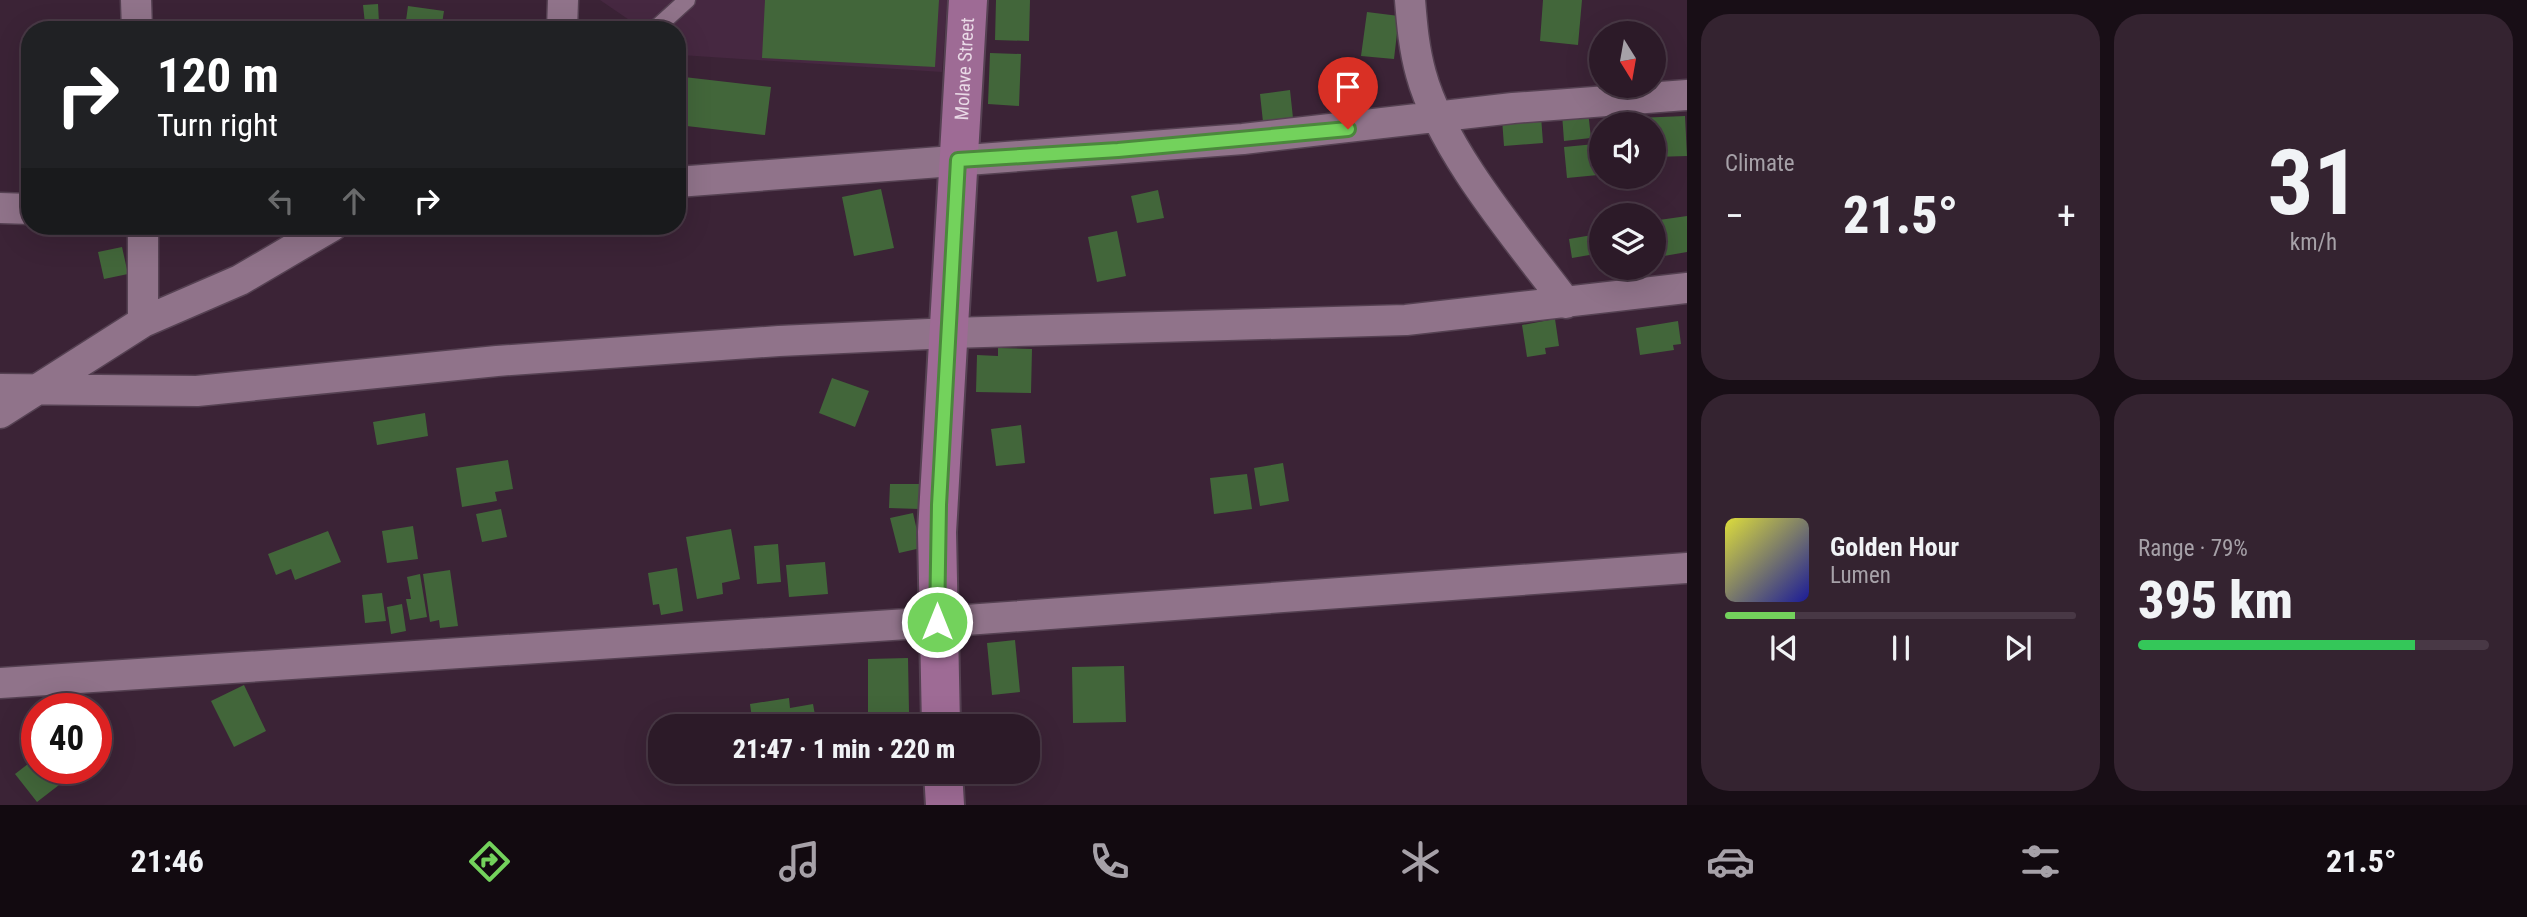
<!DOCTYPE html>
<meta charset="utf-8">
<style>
:root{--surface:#2c1a28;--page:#342330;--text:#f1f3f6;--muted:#a6a1a8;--line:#483845;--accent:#73d25c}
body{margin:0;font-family:"Roboto Condensed",sans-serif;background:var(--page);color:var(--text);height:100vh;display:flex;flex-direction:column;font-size:26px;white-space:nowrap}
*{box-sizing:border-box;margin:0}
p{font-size:23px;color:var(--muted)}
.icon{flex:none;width:38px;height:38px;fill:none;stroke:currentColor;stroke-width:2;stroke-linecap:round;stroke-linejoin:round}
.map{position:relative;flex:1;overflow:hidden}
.sheet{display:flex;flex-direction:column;gap:14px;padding:14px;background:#180e16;width:840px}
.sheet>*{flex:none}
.banner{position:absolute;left:21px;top:21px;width:665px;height:214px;border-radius:28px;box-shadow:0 7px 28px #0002,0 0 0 2px var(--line);background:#202124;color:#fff;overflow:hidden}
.needle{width:46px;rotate:169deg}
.controls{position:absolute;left:1589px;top:21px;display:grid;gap:14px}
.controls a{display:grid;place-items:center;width:77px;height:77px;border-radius:50%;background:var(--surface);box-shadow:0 7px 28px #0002,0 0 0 2px var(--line);font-size:35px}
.speed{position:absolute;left:21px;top:693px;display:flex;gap:14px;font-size:35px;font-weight:700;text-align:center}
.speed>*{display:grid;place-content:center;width:91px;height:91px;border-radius:50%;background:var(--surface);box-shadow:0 7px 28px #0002,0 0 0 2px var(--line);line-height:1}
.speed .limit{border:10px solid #d22;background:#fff;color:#111}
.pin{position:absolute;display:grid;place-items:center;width:60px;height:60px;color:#fff;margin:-72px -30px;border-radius:50% 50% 50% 0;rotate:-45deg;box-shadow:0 0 7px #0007}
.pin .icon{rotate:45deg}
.me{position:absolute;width:77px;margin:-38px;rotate:0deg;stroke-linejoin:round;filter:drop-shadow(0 0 5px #0008)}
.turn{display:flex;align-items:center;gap:24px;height:147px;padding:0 21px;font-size:32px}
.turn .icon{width:91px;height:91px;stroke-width:2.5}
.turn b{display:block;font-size:49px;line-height:60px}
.lanes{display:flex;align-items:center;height:66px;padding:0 21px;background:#0003;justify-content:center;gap:35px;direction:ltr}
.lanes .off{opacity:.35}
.big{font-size:52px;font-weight:800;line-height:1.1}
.sheet .tile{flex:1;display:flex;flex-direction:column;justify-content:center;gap:10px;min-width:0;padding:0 24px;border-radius:28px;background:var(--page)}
.sheet .dial{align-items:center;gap:0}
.dial b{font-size:91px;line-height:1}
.song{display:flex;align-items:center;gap:21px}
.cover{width:84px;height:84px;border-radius:10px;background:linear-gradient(135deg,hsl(60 70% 55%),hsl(240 70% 35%))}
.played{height:7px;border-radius:4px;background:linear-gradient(90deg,var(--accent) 20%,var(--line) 20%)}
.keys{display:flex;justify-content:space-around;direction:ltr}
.heat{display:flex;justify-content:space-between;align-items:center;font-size:38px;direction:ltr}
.charge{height:10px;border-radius:5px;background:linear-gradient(90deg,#34c759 79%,var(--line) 0)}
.sheet .tiles{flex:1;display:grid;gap:14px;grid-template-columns:repeat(2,1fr)}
.trip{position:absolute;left:648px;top:714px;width:392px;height:70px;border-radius:28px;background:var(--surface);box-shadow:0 7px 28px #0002,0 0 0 2px var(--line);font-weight:800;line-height:70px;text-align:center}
.dock{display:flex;height:112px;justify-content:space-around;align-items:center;background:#120a10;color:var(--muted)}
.dock .icon{width:49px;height:49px}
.dock .active{color:var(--accent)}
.dock b{font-size:32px;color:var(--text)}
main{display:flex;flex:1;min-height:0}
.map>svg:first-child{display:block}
</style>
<main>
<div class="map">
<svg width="1687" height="805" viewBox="0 0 1687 805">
<rect width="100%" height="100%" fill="#3b2336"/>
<path fill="#462841" d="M600,0H947L942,72L681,55L677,53V30H644Z"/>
<path fill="#42663a" d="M765,0H939L935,67L762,58Z
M996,0H1030L1029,41L995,40Z
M1543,0H1582L1578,45L1540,41Z
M378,4L379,23L365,24L363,5Z
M408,6L444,11L441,30L405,28Z
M1367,12L1399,16L1394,59L1361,56Z
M990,53L1021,54L1019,106L988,104Z
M684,77L771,87L765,135L678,125Z
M1290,90L1293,118L1263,122L1260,94Z
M1588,111L1591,138L1564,141L1562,114Z
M1541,116L1543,143L1504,146L1502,119Z
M1685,116L1687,156L1654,157V124H1638L1637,118Z
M1595,144L1598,175L1567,178L1564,147Z
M881,189L894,248L854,256L842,197Z
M1158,190L1164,218L1137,223L1131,196Z
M1654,215L1661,255L1654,256Z
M1687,216V252L1664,256L1659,220Z
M1117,231L1126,276L1097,282L1088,237Z
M1598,234L1601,253L1572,258L1569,239Z
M122,247L128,274L104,279L98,252Z
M1555,319L1559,346L1545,348L1546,354L1527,357L1522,325Z
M1678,321L1681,344L1673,345L1674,350L1640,355L1636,328Z
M998,348L1032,349L1031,393L976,392L977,355L998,356Z
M832,378L869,391L855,427L819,413Z
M425,413L428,436L377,445L373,422Z
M1021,425L1025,463L996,466L991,429Z
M508,460L513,489L495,492L497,501L462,507L456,468Z
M1283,463L1289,501L1260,506L1254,468Z
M1247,474L1252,509L1214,514L1210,478Z
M890,484H920L919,509L889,508Z
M501,509L507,537L482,542L476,514Z
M913,513L921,548L899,553L890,518Z
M413,526L418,559L387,563L382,531Z
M731,529L740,579L722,583L723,594L697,599L686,537Z
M328,531L341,562L295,580L291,569L276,575L268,554Z
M778,544L781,582L757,584L754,546Z
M825,562L828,594L789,597L786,565Z
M677,568L683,611L661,615L659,604L653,605L648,573Z
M450,570L458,626L440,628L439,620L430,622L423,574Z
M420,574L427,617L410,620L406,599H411L407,577Z
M382,593L386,621L365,623L362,595Z
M402,604L406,631L391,634L387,607Z
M1015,640L1020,692L992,695L987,643Z
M908,658L909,712L868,713V659Z
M1124,666L1126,722L1073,723L1072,667Z
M244,685L266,731L234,747L211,701Z
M789,698L790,708L813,704L817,726H753L750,704Z
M37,757V768L57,771L51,775L59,785L37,802L15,774Z"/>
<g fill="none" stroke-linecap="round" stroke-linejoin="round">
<g stroke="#554152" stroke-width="19">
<path id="lane" d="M654,30L687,0"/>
</g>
<g stroke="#554152" stroke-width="33">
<path id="street" d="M136,0L137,30
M1410,0C1412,25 1414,49 1421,74C1442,151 1518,239 1566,303
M562,30L563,0
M677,182L1243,139L1513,108L1687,95
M0,208L30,209
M143,322V226
M0,389L197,391L497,361L779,341L950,333L1406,320L1687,288
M0,413L143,322L240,280L332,226
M0,683L938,622L1687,568"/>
</g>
<g stroke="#554152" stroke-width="42">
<g id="secondary">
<path id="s1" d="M941,726L937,532L968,0"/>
<path d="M943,772L945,805"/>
</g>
</g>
<use href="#lane" stroke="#90738a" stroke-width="16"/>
<use href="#street" stroke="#90738a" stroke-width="30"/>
<use href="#secondary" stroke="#9e6b95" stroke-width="38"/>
</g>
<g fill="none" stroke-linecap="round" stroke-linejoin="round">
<g stroke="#4b883c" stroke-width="18">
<path id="route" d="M937,622L939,505L958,160L1118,150L1348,129"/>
</g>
<use href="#route" stroke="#73d25c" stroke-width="12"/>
</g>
<g text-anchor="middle" stroke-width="7" stroke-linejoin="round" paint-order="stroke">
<g font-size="19" fill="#e9d9e6" stroke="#30192c">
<text dy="7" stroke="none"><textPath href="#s1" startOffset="658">Molave Street</textPath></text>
</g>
</g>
</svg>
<div class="controls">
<a><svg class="needle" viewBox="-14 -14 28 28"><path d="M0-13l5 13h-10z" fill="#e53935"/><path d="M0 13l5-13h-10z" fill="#a6a1a8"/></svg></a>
<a><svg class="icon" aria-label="sound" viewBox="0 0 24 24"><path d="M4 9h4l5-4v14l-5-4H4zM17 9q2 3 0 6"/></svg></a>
<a><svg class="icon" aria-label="layers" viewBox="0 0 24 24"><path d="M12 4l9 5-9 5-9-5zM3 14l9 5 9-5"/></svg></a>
</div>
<div class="speed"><div class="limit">40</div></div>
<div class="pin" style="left:1348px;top:129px;background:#d93025"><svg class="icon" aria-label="arrive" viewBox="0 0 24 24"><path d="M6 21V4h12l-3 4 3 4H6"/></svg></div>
<svg class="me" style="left:937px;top:622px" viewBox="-20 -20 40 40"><circle r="17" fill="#73d25c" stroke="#fff" stroke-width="3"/><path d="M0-11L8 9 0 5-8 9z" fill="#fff"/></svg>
<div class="trip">21:47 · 1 min · 220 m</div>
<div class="banner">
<div class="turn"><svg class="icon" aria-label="right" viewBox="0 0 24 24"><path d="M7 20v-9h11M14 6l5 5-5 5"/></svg><div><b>120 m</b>Turn right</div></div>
<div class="lanes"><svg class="icon off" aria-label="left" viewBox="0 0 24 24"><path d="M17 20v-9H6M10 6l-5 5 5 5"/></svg><svg class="icon off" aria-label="ahead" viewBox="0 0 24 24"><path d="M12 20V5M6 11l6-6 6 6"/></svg><svg class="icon" aria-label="right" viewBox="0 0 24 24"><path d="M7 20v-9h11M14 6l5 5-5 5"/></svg></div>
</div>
</div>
<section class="sheet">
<div class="tiles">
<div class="tile"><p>Climate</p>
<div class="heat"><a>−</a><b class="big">21.5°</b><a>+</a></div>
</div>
<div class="tile dial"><b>31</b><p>km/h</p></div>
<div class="tile">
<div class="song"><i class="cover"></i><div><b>Golden Hour</b><p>Lumen</p></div></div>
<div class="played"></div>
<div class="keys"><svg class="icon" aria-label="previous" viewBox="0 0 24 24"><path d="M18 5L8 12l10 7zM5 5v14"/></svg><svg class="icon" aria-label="pause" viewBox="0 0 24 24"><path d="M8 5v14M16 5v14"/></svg><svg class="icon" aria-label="next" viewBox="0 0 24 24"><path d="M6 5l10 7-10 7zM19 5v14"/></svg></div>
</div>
<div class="tile"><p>Range · 79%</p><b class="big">395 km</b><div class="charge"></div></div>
</div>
</section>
</main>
<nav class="dock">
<b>21:46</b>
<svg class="icon active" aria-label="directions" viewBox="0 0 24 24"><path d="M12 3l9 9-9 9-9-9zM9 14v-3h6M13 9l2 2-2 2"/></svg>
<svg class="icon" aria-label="music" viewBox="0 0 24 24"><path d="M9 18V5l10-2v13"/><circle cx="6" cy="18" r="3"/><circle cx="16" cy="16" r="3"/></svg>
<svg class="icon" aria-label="phone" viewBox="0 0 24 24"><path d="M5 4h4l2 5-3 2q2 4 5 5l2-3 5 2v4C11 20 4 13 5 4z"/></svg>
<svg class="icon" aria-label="climate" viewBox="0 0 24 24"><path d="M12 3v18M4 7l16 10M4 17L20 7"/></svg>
<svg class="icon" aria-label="car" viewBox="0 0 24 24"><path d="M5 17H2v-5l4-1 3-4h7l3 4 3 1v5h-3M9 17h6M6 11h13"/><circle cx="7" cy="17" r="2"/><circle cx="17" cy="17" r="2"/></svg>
<svg class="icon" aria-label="filters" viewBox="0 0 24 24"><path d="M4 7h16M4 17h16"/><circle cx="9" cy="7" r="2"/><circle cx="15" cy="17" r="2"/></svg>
<b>21.5°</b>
</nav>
